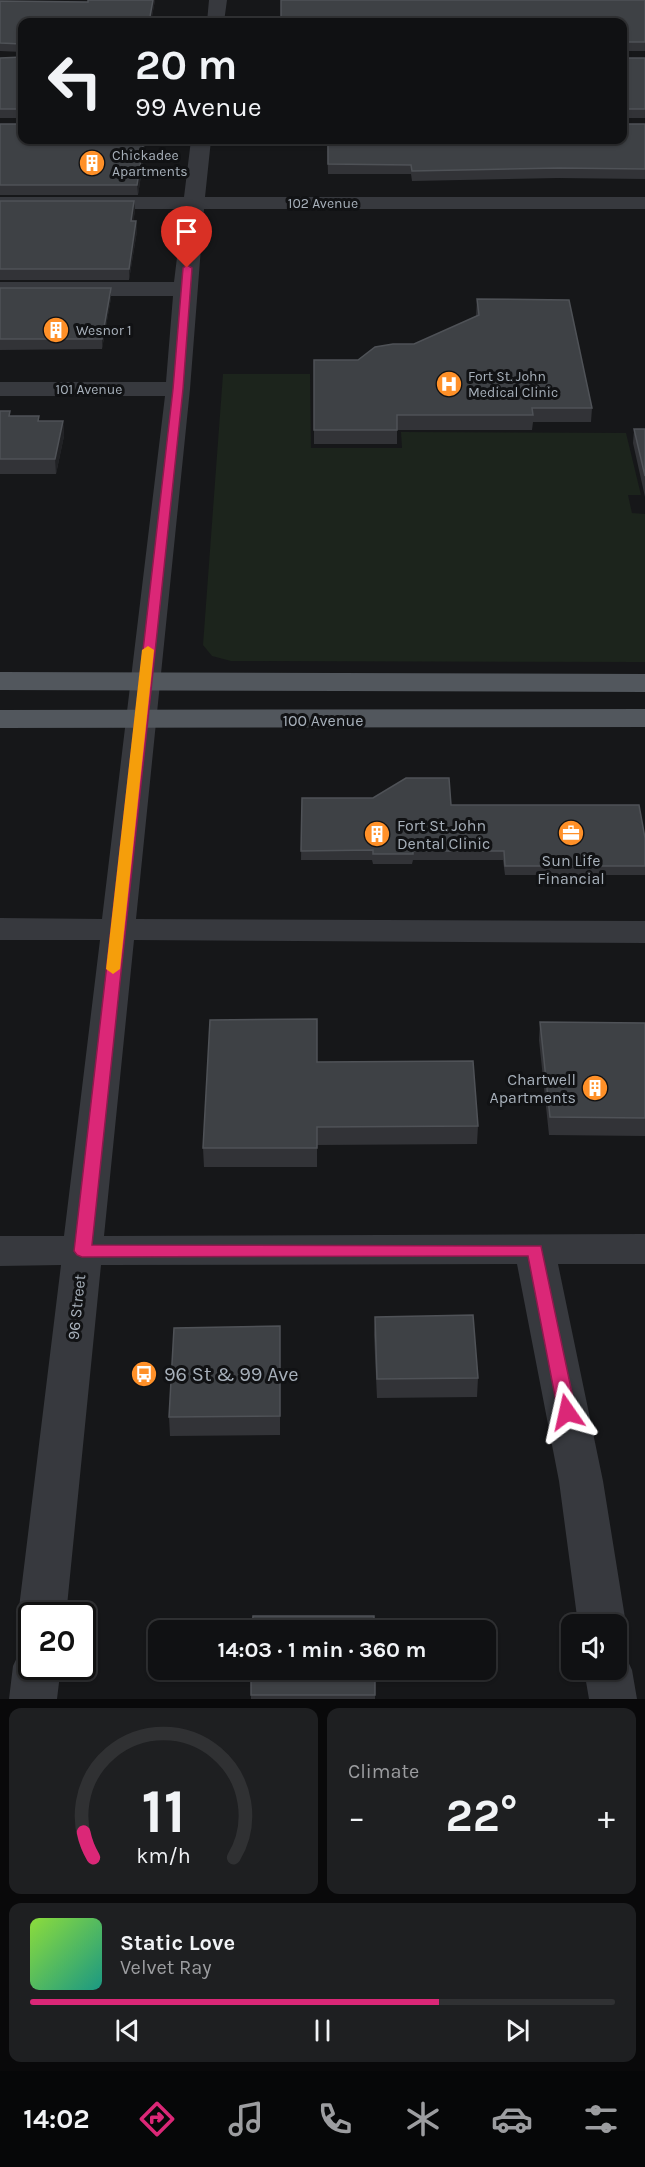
<!DOCTYPE html>
<meta charset="utf-8">
<style>
:root{--surface:#101113;--page:#1e1f21;--text:#f1f3f6;--muted:#9c9da0;--line:#303133;--accent:#db2777}
body{margin:0;font-family:Karla,sans-serif;background:var(--page);color:var(--text);height:100vh;display:flex;flex-direction:column;font-size:22px;white-space:nowrap}
*{box-sizing:border-box;margin:0}
p{font-size:20px;color:var(--muted)}
.icon{flex:none;width:33px;height:33px;fill:none;stroke:currentColor;stroke-width:2;stroke-linecap:round;stroke-linejoin:round}
.map{position:relative;height:1699px;overflow:hidden}
.details{display:flex;flex-direction:column;gap:9px;padding:9px;background:#09090a;flex:1}
.details>*{flex:none}
.top-card{position:absolute;left:18px;top:18px;width:609px;height:126px;border-radius:12px;box-shadow:0 2px 4px #0004,0 0 0 2px var(--line);background:#101113;color:var(--text);overflow:hidden}
.tools{position:absolute;left:561px;top:1614px;display:grid;gap:12px}
.tools a{display:grid;place-items:center;width:66px;height:66px;border-radius:12px;background:var(--surface);box-shadow:0 2px 4px #0004,0 0 0 2px var(--line);font-size:30px}
.speed{position:absolute;left:18px;top:1602px;display:flex;gap:12px;font-size:30px;font-weight:700;text-align:center}
.speed>*{display:grid;place-content:center;width:78px;height:78px;border-radius:50%;background:var(--surface);box-shadow:0 2px 4px #0004,0 0 0 2px var(--line);line-height:1}
.speed .limit{border:3px solid #111;border-radius:9px;background:#fff;color:#111}
.pin{position:absolute;display:grid;place-items:center;width:51px;height:51px;color:#fff;margin:-62px -26px;border-radius:50% 50% 50% 0;rotate:-45deg;box-shadow:0 0 6px #0007}
.pin .icon{rotate:45deg}
.me{position:absolute;width:66px;margin:-33px;rotate:349deg;stroke-linejoin:round;filter:drop-shadow(0 0 4px #0008)}
.turn{display:flex;align-items:center;gap:21px;height:126px;padding:0 18px;font-size:27px}
.turn .icon{width:78px;height:78px;stroke-width:2.5}
.turn b{display:block;font-size:42px;line-height:51px}
.big{font-size:45px;font-weight:700;line-height:1.1}
.details .card{flex:1;display:flex;flex-direction:column;justify-content:center;gap:9px;min-width:0;padding:0 21px;border-radius:12px;background:var(--page)}
.details .dial{align-items:center;gap:0}
.dial svg{height:156px;overflow:visible;fill:none;stroke:var(--line);stroke-width:7;stroke-linecap:round;text-anchor:middle}
.dial text{fill:var(--text);stroke:none}
.song{display:flex;align-items:center;gap:18px}
.cover{width:72px;height:72px;border-radius:9px;background:linear-gradient(135deg,hsl(90 70% 55%),hsl(170 70% 35%))}
.played{height:6px;border-radius:3px;background:linear-gradient(90deg,var(--accent) 70%,var(--line) 70%)}
.keys{display:flex;justify-content:space-around;direction:ltr}
.heat{display:flex;justify-content:space-between;align-items:center;font-size:33px;direction:ltr}
.details .tiles{flex:1;display:grid;gap:9px;grid-template-columns:1fr 1fr}
.card:last-child{grid-column:span 2}
.trip{position:absolute;left:148px;top:1620px;width:348px;height:60px;border-radius:12px;background:var(--surface);box-shadow:0 2px 4px #0004,0 0 0 2px var(--line);font-weight:700;line-height:60px;text-align:center}
.tabs{display:flex;height:96px;justify-content:space-around;align-items:center;background:#060708;color:var(--muted)}
.tabs .icon{width:42px;height:42px}
.tabs .on{color:var(--accent)}
.tabs b{font-size:27px;color:var(--text)}
.map>svg:first-child{display:block}
</style>
<div class="map">
<svg width="645" height="1699" viewBox="0 0 645 1699">
<rect width="100%" height="100%" fill="#161719"/>
<path fill="#1c241c" d="M223,374H310L311,448H402L401,432L626,433L641,495H628L632,513L645,514V662L231,661L212,656L203,645Z"/>
<g fill="none" stroke-linecap="round" stroke-linejoin="round">
<path fill="#37393e" fill-rule="evenodd" d="M209,0H227L224,22H207Z
M191,140H211L205,197H645V209H204L190,389L136,919L645,921V943L134,940L104,1236L645,1234V1264H558L603,1481L626,1624L616,1639V1624H578L559,1481L517,1264L101,1265L66,1616H32V1632L25,1630L18,1616L61,1265L0,1266V1236H64L100,940H0V918L102,919L165,396H0V382H166L173,296H0V282H174L183,209H0V197H184Z
M32,1647V1666H61L57,1699H9L13,1666L20,1651Z
M616,1652L625,1655L632,1670L637,1699H589L584,1670H616Z"/>
<path fill="#52575d" fill-rule="evenodd" d="M0,672L645,674V692L0,690Z
M645,709V727L0,728V710Z"/>
</g>
<path fill="#323337" d="M88,0H155L151,22H22V52L0,51V1L88,2Z
M645,0V51H622V22Z
M22,57V118H0V58Z
M622,58H645V118H622Z
M0,124L131,140H144L145,150L138,195H0Z
M645,124V179L558,178L412,181L411,174H328L327,140Z
M0,201H134L135,211L133,221H136L137,231L129,280H0Z
M0,288H111V298L102,349L0,350Z
M477,299L592,408L591,422H533L532,430H397V444H314V360H358L414,344L476,316Z
M0,411L10,416L39,421H63L64,436L56,474H0Z
M634,429H645V497L633,443Z
M302,798L451,805L645,838V875H505L503,860H413L412,864H373L372,860H301Z
M540,1022L645,1023V1136L549,1135L539,1040Z
M317,1062L478,1126L477,1144L317,1145V1167H204L203,1148Z
M375,1317L478,1378L477,1397L377,1398L374,1335Z
M280,1326V1435L170,1436L169,1417Z
M251,1670H375V1699H251Z"/>
<path fill="#212225" d="M153,0H155L151,22H149Z
M144,140L145,150L138,195L137,185Z
M134,201L135,211L132,231L131,221Z
M136,221L137,231L129,280V269Z
M111,288V298L102,349V339Z
M63,421L64,436L56,474L55,459Z"/>
<path fill="#3e4145" stroke="#4f5257" stroke-width="1.5" d="M88,0H153L149,22H22V44L0,43V1L88,2Z
M281,0H645V42H622V22H281Z
M22,57V109H0V58Z
M622,58H645V109H622Z
M0,124H22V140H144L137,185H0Z
M622,124H645V169L559,168L412,171L411,165L328,164V140H622Z
M0,201H134L131,221H136L129,269H0Z
M0,288H111L102,339H0Z
M477,299L569,300L592,408H532L533,415H397V430H314V360H358L375,347L393,344H414L479,315Z
M0,411H10L9,416H39L38,421H63L55,459H0Z
M634,429H645V476Z
M406,778H449L451,805H639L645,838V866H505L504,851H413V854H373V850L301,851L302,798H373Z
M317,1019V1062L473,1061L478,1126L317,1127V1148H203L210,1020Z
M540,1022L645,1023V1118L550,1117Z
M473,1315L478,1378L377,1379L375,1317Z
M280,1326V1416L169,1417L174,1328Z
M253,1616H374V1630H252Z
M251,1670H375V1695H251Z"/>
<path fill="#db2777" stroke="#8e194d" stroke-width="1.5" d="M187,265L192,268L183,389L92,1245L541,1246L576,1412L574,1417L567,1419L561,1417L558,1412L528,1256L82,1257L77,1255L74,1251L173,389L183,268Z"/>
<path fill="#f59e0b" d="M148,646L154,650L120,969L113,974L106,969L142,650Z"/>
<defs>
<g id="building-disc" transform="scale(1.35)"><circle r="9.5" fill="#ff9028" stroke="#111214"/><path d="M-4-6H4V6H1V3H-1V6H-4ZM-2.5-4.3h1.7v1.8h-1.7ZM.8-4.3h1.7v1.8H.8ZM-2.5-1h1.7V.8h-1.7ZM.8-1h1.7V.8H.8Z" fill="#fff"/></g>
<g id="hospital-disc" transform="scale(1.35)"><circle r="9.5" fill="#ff9028" stroke="#111214"/><path d="M-5-5h3v3.5h4V-5h3V5h-3V1.5h-4V5h-3Z" fill="#fff"/></g>
<g id="office-disc" transform="scale(1.35)"><circle r="9.5" fill="#ff9028" stroke="#111214"/><path d="M-6-3h4V-5.5h4V-3h4V5H-6ZM-1-4.5V-3h2v-1.5ZM-6 0V1H6V0Z" fill="#fff"/></g>
<g id="bus-disc" transform="scale(1.35)"><circle r="9.5" fill="#ff9028" stroke="#111214"/><path d="M-5-6H5V4H4V6H2V4H-2V6H-4V4H-5ZM-3.5-4V0h7V-4ZM-3.5 1.2v1.5H-2V1.2ZM2 1.2v1.5H3.5V1.2Z" fill="#fff"/></g>
</defs>
<g fill-rule="evenodd">
<use href="#building-disc" x="92" y="163"/>
<use href="#building-disc" x="56" y="330"/>
<use href="#hospital-disc" x="449" y="384"/>
<use href="#office-disc" x="571" y="833"/>
<use href="#building-disc" x="377" y="834"/>
<use href="#building-disc" x="595" y="1088"/>
<use href="#bus-disc" x="144" y="1374"/>
</g>
<g text-anchor="middle" stroke-width="6" stroke-linejoin="round" paint-order="stroke">
<g font-size="14" fill="#a7b0ba" stroke="#111214" text-anchor="start">
<text x="112" y="160">Chickadee<tspan x="112" dy="16">Apartments</tspan></text>
<text x="76" y="335">Wesnor 1</text>
<text x="468" y="381">Fort St. John<tspan x="468" dy="16">Medical Clinic</tspan></text>
</g>
<g font-size="14" fill="#a7b0ba" stroke="#111214">
<text x="323" y="208">102 Avenue</text>
<text x="89" y="394">101 Avenue</text>
</g>
<g font-size="16" fill="#a7b0ba" stroke="#111214">
<text x="323" y="726">100 Avenue</text>
<text transform="translate(76 1307) rotate(-84)" y="6">96 Street</text>
</g>
<g font-size="16" fill="#a7b0ba" stroke="#111214" text-anchor="start">
<text x="397" y="831">Fort St. John<tspan x="397" dy="18">Dental Clinic</tspan></text>
<text x="571" y="866" text-anchor="middle">Sun Life<tspan x="571" dy="18">Financial</tspan></text>
<text x="576" y="1085" text-anchor="end">Chartwell<tspan x="576" dy="18">Apartments</tspan></text>
</g>
<g font-size="20" fill="#a7b0ba" stroke="#111214" text-anchor="start">
<text x="164" y="1381">96 St &amp; 99 Ave</text>
</g>
</g>
</svg>
<div class="tools">
<a><svg class="icon" aria-label="sound" viewBox="0 0 24 24"><path d="M4 9h4l5-4v14l-5-4H4zM17 9q2 3 0 6"/></svg></a>
</div>
<div class="speed"><div class="limit">20</div></div>
<div class="pin" style="left:187px;top:268px;background:#d93025"><svg class="icon" aria-label="arrive" viewBox="0 0 24 24"><path d="M6 21V4h12l-3 4 3 4H6"/></svg></div>
<svg class="me" style="left:567px;top:1412px" viewBox="-20 -20 40 40"><path d="M0-17L14 15 0 8-14 15z" fill="#db2777" stroke="#fff" stroke-width="4"/></svg>
<div class="trip">14:03 · 1 min · 360 m</div>
<div class="top-card">
<div class="turn"><svg class="icon" aria-label="left" viewBox="0 0 24 24"><path d="M17 20v-9H6M10 6l-5 5 5 5"/></svg><div><b>20 m</b>99 Avenue</div></div>
</div>
</div>
<section class="details">
<div class="tiles">
<div class="card dial"><svg viewBox="0 0 100 80">
<path d="M14 69A42 42 0 1 1 86 69"/>
<path d="M14 69A42 42 0 0 1 9 56" stroke="#db2777"/>
<text x="50" y="56" font-size="32" font-weight="700">11</text>
<text x="50" y="72" font-size="11">km/h</text>
</svg></div>
<div class="card"><p>Climate</p>
<div class="heat"><a>−</a><b class="big">22°</b><a>+</a></div>
</div>
<div class="card">
<div class="song"><i class="cover"></i><div><b>Static Love</b><p>Velvet Ray</p></div></div>
<div class="played"></div>
<div class="keys"><svg class="icon" aria-label="previous" viewBox="0 0 24 24"><path d="M18 5L8 12l10 7zM5 5v14"/></svg><svg class="icon" aria-label="pause" viewBox="0 0 24 24"><path d="M8 5v14M16 5v14"/></svg><svg class="icon" aria-label="next" viewBox="0 0 24 24"><path d="M6 5l10 7-10 7zM19 5v14"/></svg></div>
</div>
</div>
</section>
<nav class="tabs">
<b>14:02</b>
<svg class="icon on" aria-label="directions" viewBox="0 0 24 24"><path d="M12 3l9 9-9 9-9-9zM9 14v-3h6M13 9l2 2-2 2"/></svg>
<svg class="icon" aria-label="music" viewBox="0 0 24 24"><path d="M9 18V5l10-2v13"/><circle cx="6" cy="18" r="3"/><circle cx="16" cy="16" r="3"/></svg>
<svg class="icon" aria-label="phone" viewBox="0 0 24 24"><path d="M5 4h4l2 5-3 2q2 4 5 5l2-3 5 2v4C11 20 4 13 5 4z"/></svg>
<svg class="icon" aria-label="climate" viewBox="0 0 24 24"><path d="M12 3v18M4 7l16 10M4 17L20 7"/></svg>
<svg class="icon" aria-label="car" viewBox="0 0 24 24"><path d="M5 17H2v-5l4-1 3-4h7l3 4 3 1v5h-3M9 17h6M6 11h13"/><circle cx="7" cy="17" r="2"/><circle cx="17" cy="17" r="2"/></svg>
<svg class="icon" aria-label="filters" viewBox="0 0 24 24"><path d="M4 7h16M4 17h16"/><circle cx="9" cy="7" r="2"/><circle cx="15" cy="17" r="2"/></svg>
</nav>
